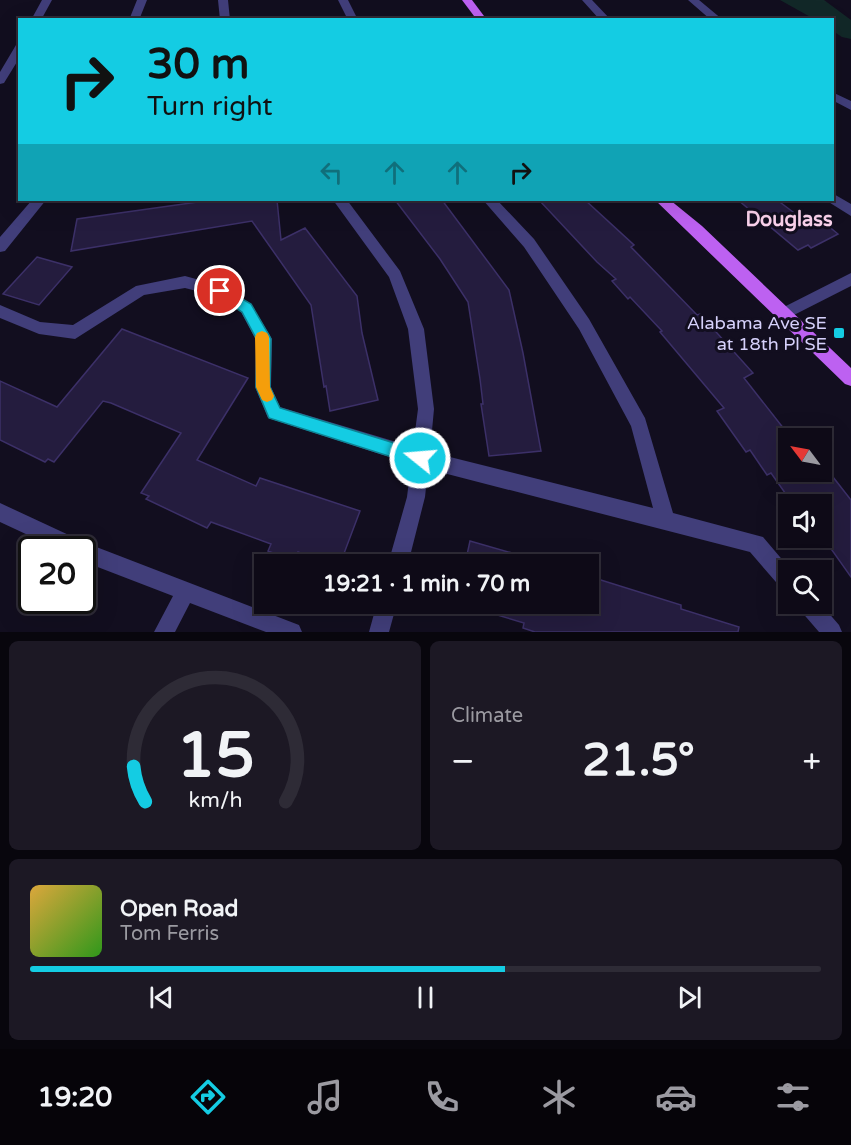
<!DOCTYPE html>
<meta charset="utf-8">
<style>
:root{--surface:#0e0a17;--page:#1c1824;--text:#f1f3f6;--muted:#9b9aa1;--line:#2e2b36;--accent:#14cce3}
body{margin:0;font-family:"Varela Round",sans-serif;background:var(--page);color:var(--text);height:100vh;display:flex;flex-direction:column;font-size:22px;white-space:nowrap}
*{box-sizing:border-box;margin:0}
p{font-size:20px;color:var(--muted)}
.icon{flex:none;width:33px;height:33px;fill:none;stroke:currentColor;stroke-width:2;stroke-linecap:round;stroke-linejoin:round}
.map{position:relative;height:632px;overflow:hidden}
.drawer{display:flex;flex-direction:column;gap:9px;padding:9px;background:#08060d;flex:1}
.drawer>*{flex:none}
.hud{position:absolute;left:18px;top:18px;width:816px;height:183px;border-radius:0px;box-shadow:0 6px 24px #0002,0 0 0 2px var(--line);background:#14cce3;color:#111;overflow:hidden}
.needle{width:39px;rotate:302deg}
.controls{position:absolute;left:778px;top:428px;display:grid;gap:12px}
.controls a{display:grid;place-items:center;width:54px;height:54px;border-radius:0px;background:var(--surface);box-shadow:0 6px 24px #0002,0 0 0 2px var(--line);font-size:30px}
.speed{position:absolute;left:18px;top:536px;display:flex;gap:12px;font-size:30px;font-weight:700;text-align:center}
.speed>*{display:grid;place-content:center;width:78px;height:78px;border-radius:50%;background:var(--surface);box-shadow:0 6px 24px #0002,0 0 0 2px var(--line);line-height:1}
.speed .limit{border:3px solid #111;border-radius:9px;background:#fff;color:#111}
.pin{position:absolute;display:grid;place-items:center;width:51px;height:51px;color:#fff;margin:-26px;border:3px solid #fff;border-radius:50%;box-shadow:0 2px 6px #0007}
.me{position:absolute;width:66px;margin:-33px;rotate:287deg;stroke-linejoin:round;filter:drop-shadow(0 0 4px #0008)}
.turn{display:flex;align-items:center;gap:21px;height:126px;padding:0 30px;font-size:27px}
.turn .icon{width:78px;height:78px;stroke-width:2.5}
.turn b{display:block;font-size:42px;line-height:51px}
.lanes{display:flex;align-items:center;height:57px;padding:0 30px;background:#0003;justify-content:center;gap:30px;direction:ltr}
.lanes .off{opacity:.35}
.big{font-size:45px;font-weight:800;line-height:1.1}
.drawer .widget{flex:1;display:flex;flex-direction:column;justify-content:center;gap:9px;min-width:0;padding:0 21px;border-radius:9px;background:var(--page)}
.drawer .dial{align-items:center;gap:0}
.dial svg{height:156px;overflow:visible;fill:none;stroke:var(--line);stroke-width:7;stroke-linecap:round;text-anchor:middle}
.dial text{fill:var(--text);stroke:none}
.song{display:flex;align-items:center;gap:18px}
.cover{width:72px;height:72px;border-radius:9px;background:linear-gradient(135deg,hsl(40 70% 55%),hsl(110 70% 35%))}
.played{height:6px;border-radius:3px;background:linear-gradient(90deg,var(--accent) 60%,var(--line) 60%)}
.keys{display:flex;justify-content:space-around;direction:ltr}
.heat{display:flex;justify-content:space-between;align-items:center;font-size:33px;direction:ltr}
.drawer .tiles{flex:1;display:grid;gap:9px;grid-template-columns:1fr 1fr}
.widget:last-child{grid-column:span 2}
.trip{position:absolute;left:254px;top:554px;width:345px;height:60px;border-radius:0px;background:var(--surface);box-shadow:0 6px 24px #0002,0 0 0 2px var(--line);font-weight:800;line-height:60px;text-align:center}
.tabs{display:flex;height:96px;justify-content:space-around;align-items:center;background:#060409;color:var(--muted)}
.tabs .icon{width:42px;height:42px}
.tabs .active{color:var(--accent)}
.tabs b{font-size:27px;color:var(--text)}
.map>svg:first-child{display:block}
</style>
<div class="map">
<svg width="851" height="632" viewBox="0 0 851 632">
<rect width="100%" height="100%" fill="#120e1f"/>
<path fill="#122828" d="M780,0H824L851,20V39L842,37L833,31L832,20L814,19Z"/>
<path fill="#241c3e" stroke="#3c3068" stroke-width="1.5" d="M212,200H277L281,240L305,228L357,296L362,333L378,400L330,411L326,386L324,387L311,305L252,221L71,251L77,219Z
M395,200H442L509,290L523,353L541,451L489,456L481,404H483L480,379L468,302L440,259Z
M539,200H585L634,245L631,247L697,315L700,314L753,373L744,378L788,434L796,430L803,438H789V471H822V463L851,500V577L822,536V504H796L793,500H790L771,473L767,475L750,450L746,452L717,411L724,408L660,332L662,331L630,297L628,299L612,281L616,279L597,262Z
M738,200H777L805,221L816,216L838,234L811,248L808,245L798,250Z
M37,257L72,267L39,305L3,294Z
M122,329L248,378L197,460L256,486L260,478L360,511L340,564H330L298,552L294,561L268,551L271,544L211,522L207,528L146,499L149,496L141,493L181,433L111,403L103,401L54,462L48,459L45,462L0,440V381L57,407Z
M470,541L533,559L532,564H465Z
M588,576L681,605V609L739,627L738,632H535L523,628L524,623L457,603H588Z"/>
<g fill="none" stroke-linecap="round" stroke-linejoin="round">
<path fill="#413e7a" fill-rule="evenodd" d="M42,0H52L41,20H31Z
M137,0H147L139,20H129Z
M218,0H228L230,20H220Z
M338,0H348L358,20H348Z
M582,0H592L611,20H600Z
M688,0H699L723,20H711Z
M20,44V57L4,83L0,84V72L16,45Z
M832,92L851,101V110L832,100Z
M832,193L851,204V216L827,201L826,200H832Z
M32,200H46L5,251L0,252V237Z
M333,200H347L400,271L424,329L434,409L430,452L653,508L631,426L579,329L524,247L483,200H497L534,239L589,319L645,418L673,513L763,537L791,570H789V592L782,589L750,552L428,469L425,497L408,564H388L407,497L411,464L268,418L255,387L256,340L241,312L216,296L185,288L144,295L75,339L39,334L0,318V305L40,322L73,325L136,286L185,276L225,287L251,304L272,339L271,387L280,407L413,447L418,409L408,329L389,277Z
M851,273V286L790,317L785,319L780,317L778,313L780,309Z
M0,503L86,543L299,625L302,632H266L190,603L175,632H154L173,596L82,561V549H58L0,522Z
M377,603H397L389,632H369Z
M797,603H820L839,625L842,632H819L800,610Z"/>
<path fill="#bd61f1" fill-rule="evenodd" d="M462,0H472L487,20H477Z
M655,200H670L702,226L851,368V386L845,384Z"/>
</g>
<path fill="#14cce3" stroke="#0d8594" stroke-width="1.5" d="M220,286L251,304L269,335L271,339L270,387L280,408L420,451L426,453L428,458L426,464L420,466L269,418L256,387L257,340L242,312L216,295L214,291Z"/>
<path fill="#f59e0b" d="M262,331L267,333L269,337L270,387L274,396L272,400L267,402L262,400L256,387L255,337L257,333Z"/>
<rect fill="#14cce3" stroke="#120e1f" stroke-width="2" x="833" y="327" width="12" height="12" rx="3"/>
<g text-anchor="middle" stroke-width="6" stroke-linejoin="round" paint-order="stroke">
<g font-size="18" fill="#d6d1fb" stroke="#120e1f" text-anchor="end">
<text x="827" y="329">Alabama Ave SE<tspan x="827" dy="21">at 18th Pl SE</tspan></text>
</g>
<g font-size="20" font-weight="bold" fill="#fbd2ec" stroke="#120e1f">
<text x="789" y="226">Douglass</text>
</g>
</g>
</svg>
<div class="controls">
<a><svg class="needle" viewBox="-14 -14 28 28"><path d="M0-13l5 13h-10z" fill="#e53935"/><path d="M0 13l5-13h-10z" fill="#9b9aa1"/></svg></a>
<a><svg class="icon" aria-label="sound" viewBox="0 0 24 24"><path d="M4 9h4l5-4v14l-5-4H4zM17 9q2 3 0 6"/></svg></a>
<a><svg class="icon" aria-label="search" viewBox="0 0 24 24"><circle cx="10" cy="10" r="6"/><path d="M15 15l6 6"/></svg></a>
</div>
<div class="speed"><div class="limit">20</div></div>
<div class="pin" style="left:220px;top:291px;background:#d93025"><svg class="icon" aria-label="arrive" viewBox="0 0 24 24"><path d="M6 21V4h12l-3 4 3 4H6"/></svg></div>
<svg class="me" style="left:420px;top:458px" viewBox="-20 -20 40 40"><circle r="17" fill="#14cce3" stroke="#fff" stroke-width="3"/><path d="M0-11L8 9 0 5-8 9z" fill="#fff"/></svg>
<div class="trip">19:21 · 1 min · 70 m</div>
<div class="hud">
<div class="turn"><svg class="icon" aria-label="right" viewBox="0 0 24 24"><path d="M7 20v-9h11M14 6l5 5-5 5"/></svg><div><b>30 m</b>Turn right</div></div>
<div class="lanes"><svg class="icon off" aria-label="left" viewBox="0 0 24 24"><path d="M17 20v-9H6M10 6l-5 5 5 5"/></svg><svg class="icon off" aria-label="ahead" viewBox="0 0 24 24"><path d="M12 20V5M6 11l6-6 6 6"/></svg><svg class="icon off" aria-label="ahead" viewBox="0 0 24 24"><path d="M12 20V5M6 11l6-6 6 6"/></svg><svg class="icon" aria-label="right" viewBox="0 0 24 24"><path d="M7 20v-9h11M14 6l5 5-5 5"/></svg></div>
</div>
</div>
<section class="drawer">
<div class="tiles">
<div class="widget dial"><svg viewBox="0 0 100 80">
<path d="M14 69A42 42 0 1 1 86 69"/>
<path d="M14 69A42 42 0 0 1 8 51" stroke="#14cce3"/>
<text x="50" y="56" font-size="32" font-weight="700">15</text>
<text x="50" y="72" font-size="11">km/h</text>
</svg></div>
<div class="widget"><p>Climate</p>
<div class="heat"><a>−</a><b class="big">21.5°</b><a>+</a></div>
</div>
<div class="widget">
<div class="song"><i class="cover"></i><div><b>Open Road</b><p>Tom Ferris</p></div></div>
<div class="played"></div>
<div class="keys"><svg class="icon" aria-label="previous" viewBox="0 0 24 24"><path d="M18 5L8 12l10 7zM5 5v14"/></svg><svg class="icon" aria-label="pause" viewBox="0 0 24 24"><path d="M8 5v14M16 5v14"/></svg><svg class="icon" aria-label="next" viewBox="0 0 24 24"><path d="M6 5l10 7-10 7zM19 5v14"/></svg></div>
</div>
</div>
</section>
<nav class="tabs">
<b>19:20</b>
<svg class="icon active" aria-label="directions" viewBox="0 0 24 24"><path d="M12 3l9 9-9 9-9-9zM9 14v-3h6M13 9l2 2-2 2"/></svg>
<svg class="icon" aria-label="music" viewBox="0 0 24 24"><path d="M9 18V5l10-2v13"/><circle cx="6" cy="18" r="3"/><circle cx="16" cy="16" r="3"/></svg>
<svg class="icon" aria-label="phone" viewBox="0 0 24 24"><path d="M5 4h4l2 5-3 2q2 4 5 5l2-3 5 2v4C11 20 4 13 5 4z"/></svg>
<svg class="icon" aria-label="climate" viewBox="0 0 24 24"><path d="M12 3v18M4 7l16 10M4 17L20 7"/></svg>
<svg class="icon" aria-label="car" viewBox="0 0 24 24"><path d="M5 17H2v-5l4-1 3-4h7l3 4 3 1v5h-3M9 17h6M6 11h13"/><circle cx="7" cy="17" r="2"/><circle cx="17" cy="17" r="2"/></svg>
<svg class="icon" aria-label="filters" viewBox="0 0 24 24"><path d="M4 7h16M4 17h16"/><circle cx="9" cy="7" r="2"/><circle cx="15" cy="17" r="2"/></svg>
</nav>
